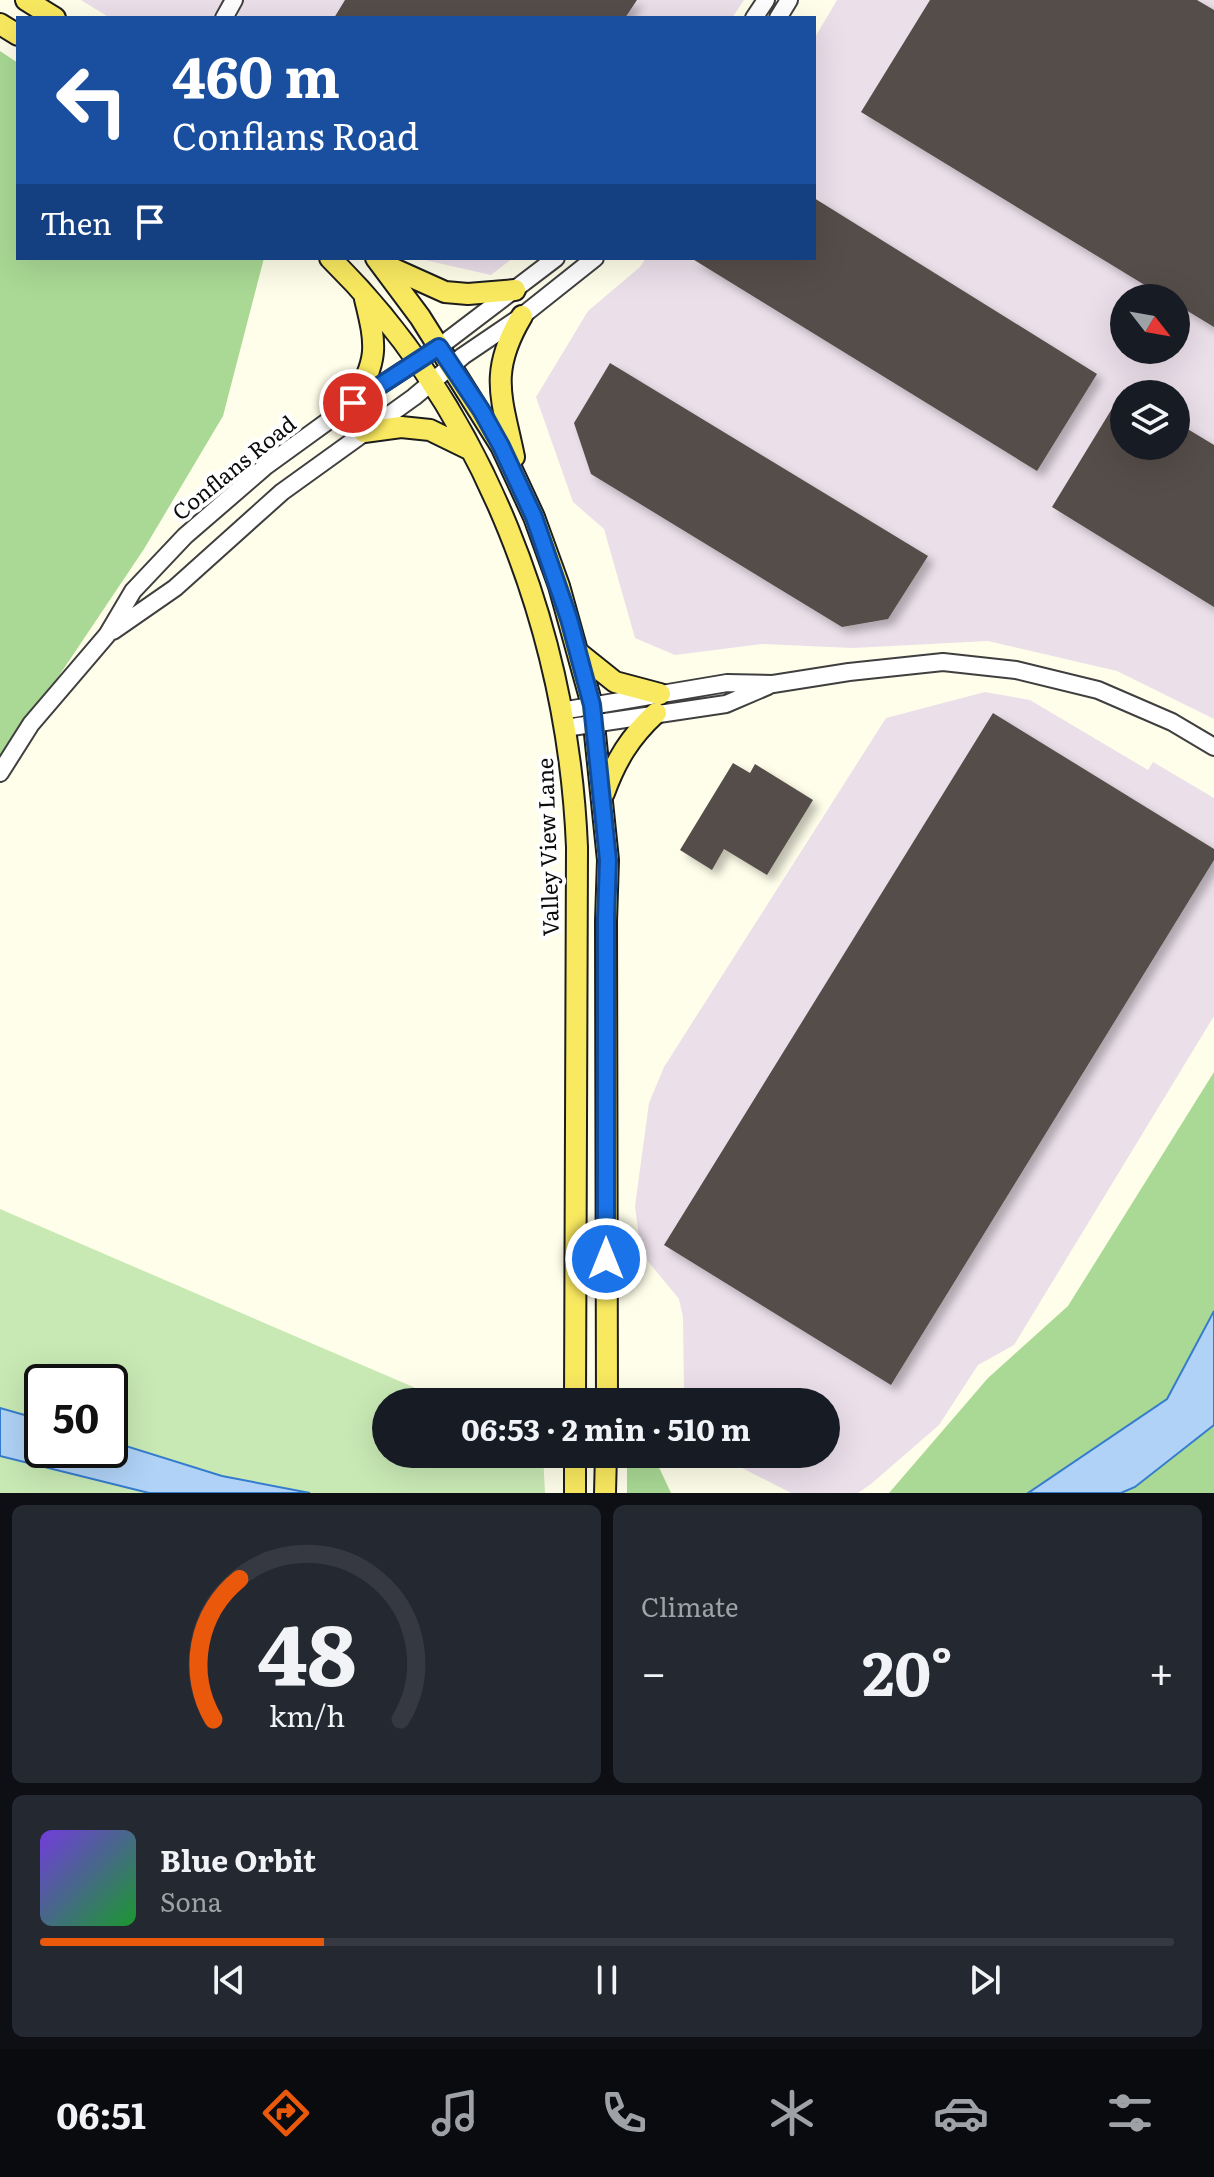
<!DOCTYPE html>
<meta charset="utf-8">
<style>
:root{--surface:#171b24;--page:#242831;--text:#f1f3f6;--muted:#9ea1a6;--line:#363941;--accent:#ea580c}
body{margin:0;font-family:Literata,serif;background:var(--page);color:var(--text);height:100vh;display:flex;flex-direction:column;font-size:30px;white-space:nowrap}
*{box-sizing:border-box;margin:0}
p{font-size:26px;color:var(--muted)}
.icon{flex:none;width:44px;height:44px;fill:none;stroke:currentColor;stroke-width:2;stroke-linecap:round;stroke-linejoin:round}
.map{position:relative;height:1493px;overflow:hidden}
.side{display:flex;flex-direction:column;gap:12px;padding:12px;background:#0d0f14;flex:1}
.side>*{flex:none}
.top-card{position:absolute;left:16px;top:16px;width:800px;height:244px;border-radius:0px;box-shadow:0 8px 32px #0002;background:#1a4fa0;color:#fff;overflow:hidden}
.needle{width:52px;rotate:121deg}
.buttons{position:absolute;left:1110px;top:284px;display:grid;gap:16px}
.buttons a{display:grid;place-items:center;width:80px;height:80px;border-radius:50%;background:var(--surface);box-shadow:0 8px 32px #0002;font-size:40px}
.speed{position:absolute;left:24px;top:1364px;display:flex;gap:16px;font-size:40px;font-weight:700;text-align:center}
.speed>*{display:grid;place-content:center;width:104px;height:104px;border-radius:50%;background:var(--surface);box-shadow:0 8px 32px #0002;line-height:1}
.speed .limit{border:4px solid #111;border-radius:12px;background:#fff;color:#111}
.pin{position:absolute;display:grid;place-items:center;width:68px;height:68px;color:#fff;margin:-34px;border:4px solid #fff;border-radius:50%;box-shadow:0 2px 8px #0007}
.me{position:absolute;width:88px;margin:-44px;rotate:0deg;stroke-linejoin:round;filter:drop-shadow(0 0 6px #0008)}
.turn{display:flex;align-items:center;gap:28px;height:168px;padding:0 24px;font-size:36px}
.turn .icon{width:104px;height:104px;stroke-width:2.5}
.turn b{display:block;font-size:56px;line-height:68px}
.then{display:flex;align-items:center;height:76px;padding:0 24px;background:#0003;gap:16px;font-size:30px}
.big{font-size:60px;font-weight:700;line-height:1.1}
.side .card{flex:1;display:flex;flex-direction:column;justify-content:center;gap:12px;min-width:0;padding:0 28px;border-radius:12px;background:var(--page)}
.side .dial{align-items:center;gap:0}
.dial svg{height:208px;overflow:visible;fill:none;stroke:var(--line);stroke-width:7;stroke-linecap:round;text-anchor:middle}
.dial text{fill:var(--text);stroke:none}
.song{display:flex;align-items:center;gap:24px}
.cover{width:96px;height:96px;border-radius:12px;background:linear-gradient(135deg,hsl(260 70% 55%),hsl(130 70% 35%))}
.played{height:8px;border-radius:4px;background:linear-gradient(90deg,var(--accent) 25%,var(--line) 25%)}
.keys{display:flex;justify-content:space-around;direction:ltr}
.heat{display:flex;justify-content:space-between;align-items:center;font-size:44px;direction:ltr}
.side .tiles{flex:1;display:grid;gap:12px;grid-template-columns:1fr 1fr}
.card:last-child{grid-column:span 2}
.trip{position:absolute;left:372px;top:1388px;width:468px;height:80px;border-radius:40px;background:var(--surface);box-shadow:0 8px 32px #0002;font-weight:700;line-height:80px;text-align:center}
.dock{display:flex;height:128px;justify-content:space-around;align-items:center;background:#090b0e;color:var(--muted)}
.dock .icon{width:56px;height:56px}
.dock .current{color:var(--accent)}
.dock b{font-size:36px;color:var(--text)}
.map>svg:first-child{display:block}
</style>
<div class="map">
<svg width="1214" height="1493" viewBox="0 0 1214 1493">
<defs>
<filter id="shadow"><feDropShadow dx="6" dy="6" stdDeviation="4" flood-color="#0004"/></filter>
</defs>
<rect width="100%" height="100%" fill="#fffeea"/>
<path fill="#ebdfea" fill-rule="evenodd" d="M81,0H744L732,18H110Z
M837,0H1214V719L1117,671L988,641L853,648L762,644L675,655L635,638L604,529L573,502L536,397L588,311L640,267L646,258H814V39ZM1124,298H1176V350H1124ZM1124,394H1176V446H1124Z
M416,258H513L491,275Z
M985,692L1030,700L1148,770L1153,762L1214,798V1016L1014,1345L978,1365L939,1425L871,1484L858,1493H791L715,1454H826V1402H676L684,1392L683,1317L679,1299L641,1253L635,1206L649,1103L664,1067L886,718Z"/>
<path fill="#c8e9b4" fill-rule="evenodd" d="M0,1209L448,1402H386V1454H543L545,1493H0ZM42,1382H110V1450H42Z"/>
<path fill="#a9d994" d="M0,51L18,63V258H264L223,416L144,549L32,716L0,774Z
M1214,1072V1493H889L988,1378L1068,1306Z
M627,1455L656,1461L671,1493H627Z"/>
<path fill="#afd2f6" stroke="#367ccd" stroke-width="2" d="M1214,1311V1425L1135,1487L1121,1493H1028L1167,1399Z
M0,1408L42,1420V1450H110V1441L222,1476L310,1493H149L0,1456Z"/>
<path fill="#544e48" filter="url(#shadow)" d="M345,0H637L625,18H334Z
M930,0H1197L1214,10V327L1176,304V298H1166L861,112Z
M814,198L1097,374L1037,471L691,258H814Z
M610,363L928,556L888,619L842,627L591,474L574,423Z
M1124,389V446H1176V422L1214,445V607L1052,507Z
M993,713L1214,849V860L891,1385L664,1245Z
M733,763L750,773L755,764L813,800L767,875L724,849L712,870L680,850Z"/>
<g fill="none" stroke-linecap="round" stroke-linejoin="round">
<g stroke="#3f3f3f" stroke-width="20">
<path id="minor" d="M224,18L234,0
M754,18L766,0
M778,18L789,0
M113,631L175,588L282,492L414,397L463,356L522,316L595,258
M561,711L727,683L773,684L849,672L943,662L1016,670L1098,690L1172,722L1214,747
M565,728L726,704L768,686
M0,773L31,724L107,635L133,591L185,536L266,466L353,403L439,347L556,258"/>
</g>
<g stroke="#1d1d1d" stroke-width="24">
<path id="major" d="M26,0L55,18
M0,24L18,35
M330,258C485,410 568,633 577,847L575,1402
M376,258L420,317L501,446L534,517L559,586L592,705L608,860L606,921L607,1402
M385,265L445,292L468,294L515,290
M353,403C378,360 377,347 365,299
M364,432L401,427L430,430L471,450
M514,457C502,398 488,373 522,316
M580,654L615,682L660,694
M604,793C616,760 630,737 656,713
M575,1493V1454
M605,1493L606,1454"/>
</g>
<use href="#minor" stroke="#fff" stroke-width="16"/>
<use href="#major" stroke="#f9e960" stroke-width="20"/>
</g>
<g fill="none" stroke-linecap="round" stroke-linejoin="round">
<g stroke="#114b97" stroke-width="20">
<path id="route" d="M353,403L439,347L481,410L501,446L534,517L569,619L592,705L608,860L606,918V1259"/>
</g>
<use href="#route" stroke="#1a73e8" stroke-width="14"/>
</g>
<g text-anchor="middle" stroke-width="8" stroke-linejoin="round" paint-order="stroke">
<g font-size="22" fill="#0c0c0c" stroke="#fff">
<text transform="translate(234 468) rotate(-39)" y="8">Conflans Road</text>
<text transform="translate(548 847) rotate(-92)" y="8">Valley View Lane</text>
</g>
</g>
</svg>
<div class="buttons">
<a><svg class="needle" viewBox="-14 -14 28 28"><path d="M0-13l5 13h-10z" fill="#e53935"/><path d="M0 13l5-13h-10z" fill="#9ea1a6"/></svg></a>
<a><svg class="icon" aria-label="layers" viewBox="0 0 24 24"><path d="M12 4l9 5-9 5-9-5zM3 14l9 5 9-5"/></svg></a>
</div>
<div class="speed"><div class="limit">50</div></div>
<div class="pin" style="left:353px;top:403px;background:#d93025"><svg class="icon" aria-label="arrive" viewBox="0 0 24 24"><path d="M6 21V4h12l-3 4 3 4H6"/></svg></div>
<svg class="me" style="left:606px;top:1259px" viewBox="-20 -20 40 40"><circle r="17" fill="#1a73e8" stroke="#fff" stroke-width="3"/><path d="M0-11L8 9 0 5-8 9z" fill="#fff"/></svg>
<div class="trip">06:53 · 2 min · 510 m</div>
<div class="top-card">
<div class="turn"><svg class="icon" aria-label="left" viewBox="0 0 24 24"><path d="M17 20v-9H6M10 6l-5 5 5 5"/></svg><div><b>460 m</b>Conflans Road</div></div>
<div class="then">Then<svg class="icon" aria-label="arrive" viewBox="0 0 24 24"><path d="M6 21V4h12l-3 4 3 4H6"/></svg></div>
</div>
</div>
<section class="side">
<div class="tiles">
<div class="card dial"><svg viewBox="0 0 100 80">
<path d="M14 69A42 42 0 1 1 86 69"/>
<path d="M14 69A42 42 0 0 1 24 15" stroke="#ea580c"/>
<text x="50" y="56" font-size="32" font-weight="700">48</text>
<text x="50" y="72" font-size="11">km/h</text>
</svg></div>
<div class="card"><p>Climate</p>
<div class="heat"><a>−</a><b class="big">20°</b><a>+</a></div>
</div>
<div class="card">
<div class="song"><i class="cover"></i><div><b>Blue Orbit</b><p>Sona</p></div></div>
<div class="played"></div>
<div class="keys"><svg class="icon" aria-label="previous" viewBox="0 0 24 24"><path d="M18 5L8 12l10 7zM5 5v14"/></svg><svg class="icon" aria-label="pause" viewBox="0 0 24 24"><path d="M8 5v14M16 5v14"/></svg><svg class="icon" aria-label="next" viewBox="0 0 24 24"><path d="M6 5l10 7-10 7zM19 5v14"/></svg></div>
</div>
</div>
</section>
<nav class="dock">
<b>06:51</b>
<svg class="icon current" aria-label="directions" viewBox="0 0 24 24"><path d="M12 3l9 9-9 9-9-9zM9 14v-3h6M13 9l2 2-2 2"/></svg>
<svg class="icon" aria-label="music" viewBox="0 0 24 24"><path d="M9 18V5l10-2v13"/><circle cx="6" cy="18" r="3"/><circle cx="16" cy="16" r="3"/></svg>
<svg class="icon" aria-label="phone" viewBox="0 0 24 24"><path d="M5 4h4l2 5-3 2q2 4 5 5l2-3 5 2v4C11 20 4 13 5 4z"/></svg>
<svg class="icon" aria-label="climate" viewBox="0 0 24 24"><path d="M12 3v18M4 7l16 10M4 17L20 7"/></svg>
<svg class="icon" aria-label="car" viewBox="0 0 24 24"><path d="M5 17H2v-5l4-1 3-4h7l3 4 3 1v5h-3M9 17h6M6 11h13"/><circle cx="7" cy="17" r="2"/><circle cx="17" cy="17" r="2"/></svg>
<svg class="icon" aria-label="filters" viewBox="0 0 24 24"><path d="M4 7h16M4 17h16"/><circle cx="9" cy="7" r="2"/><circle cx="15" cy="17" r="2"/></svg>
</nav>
